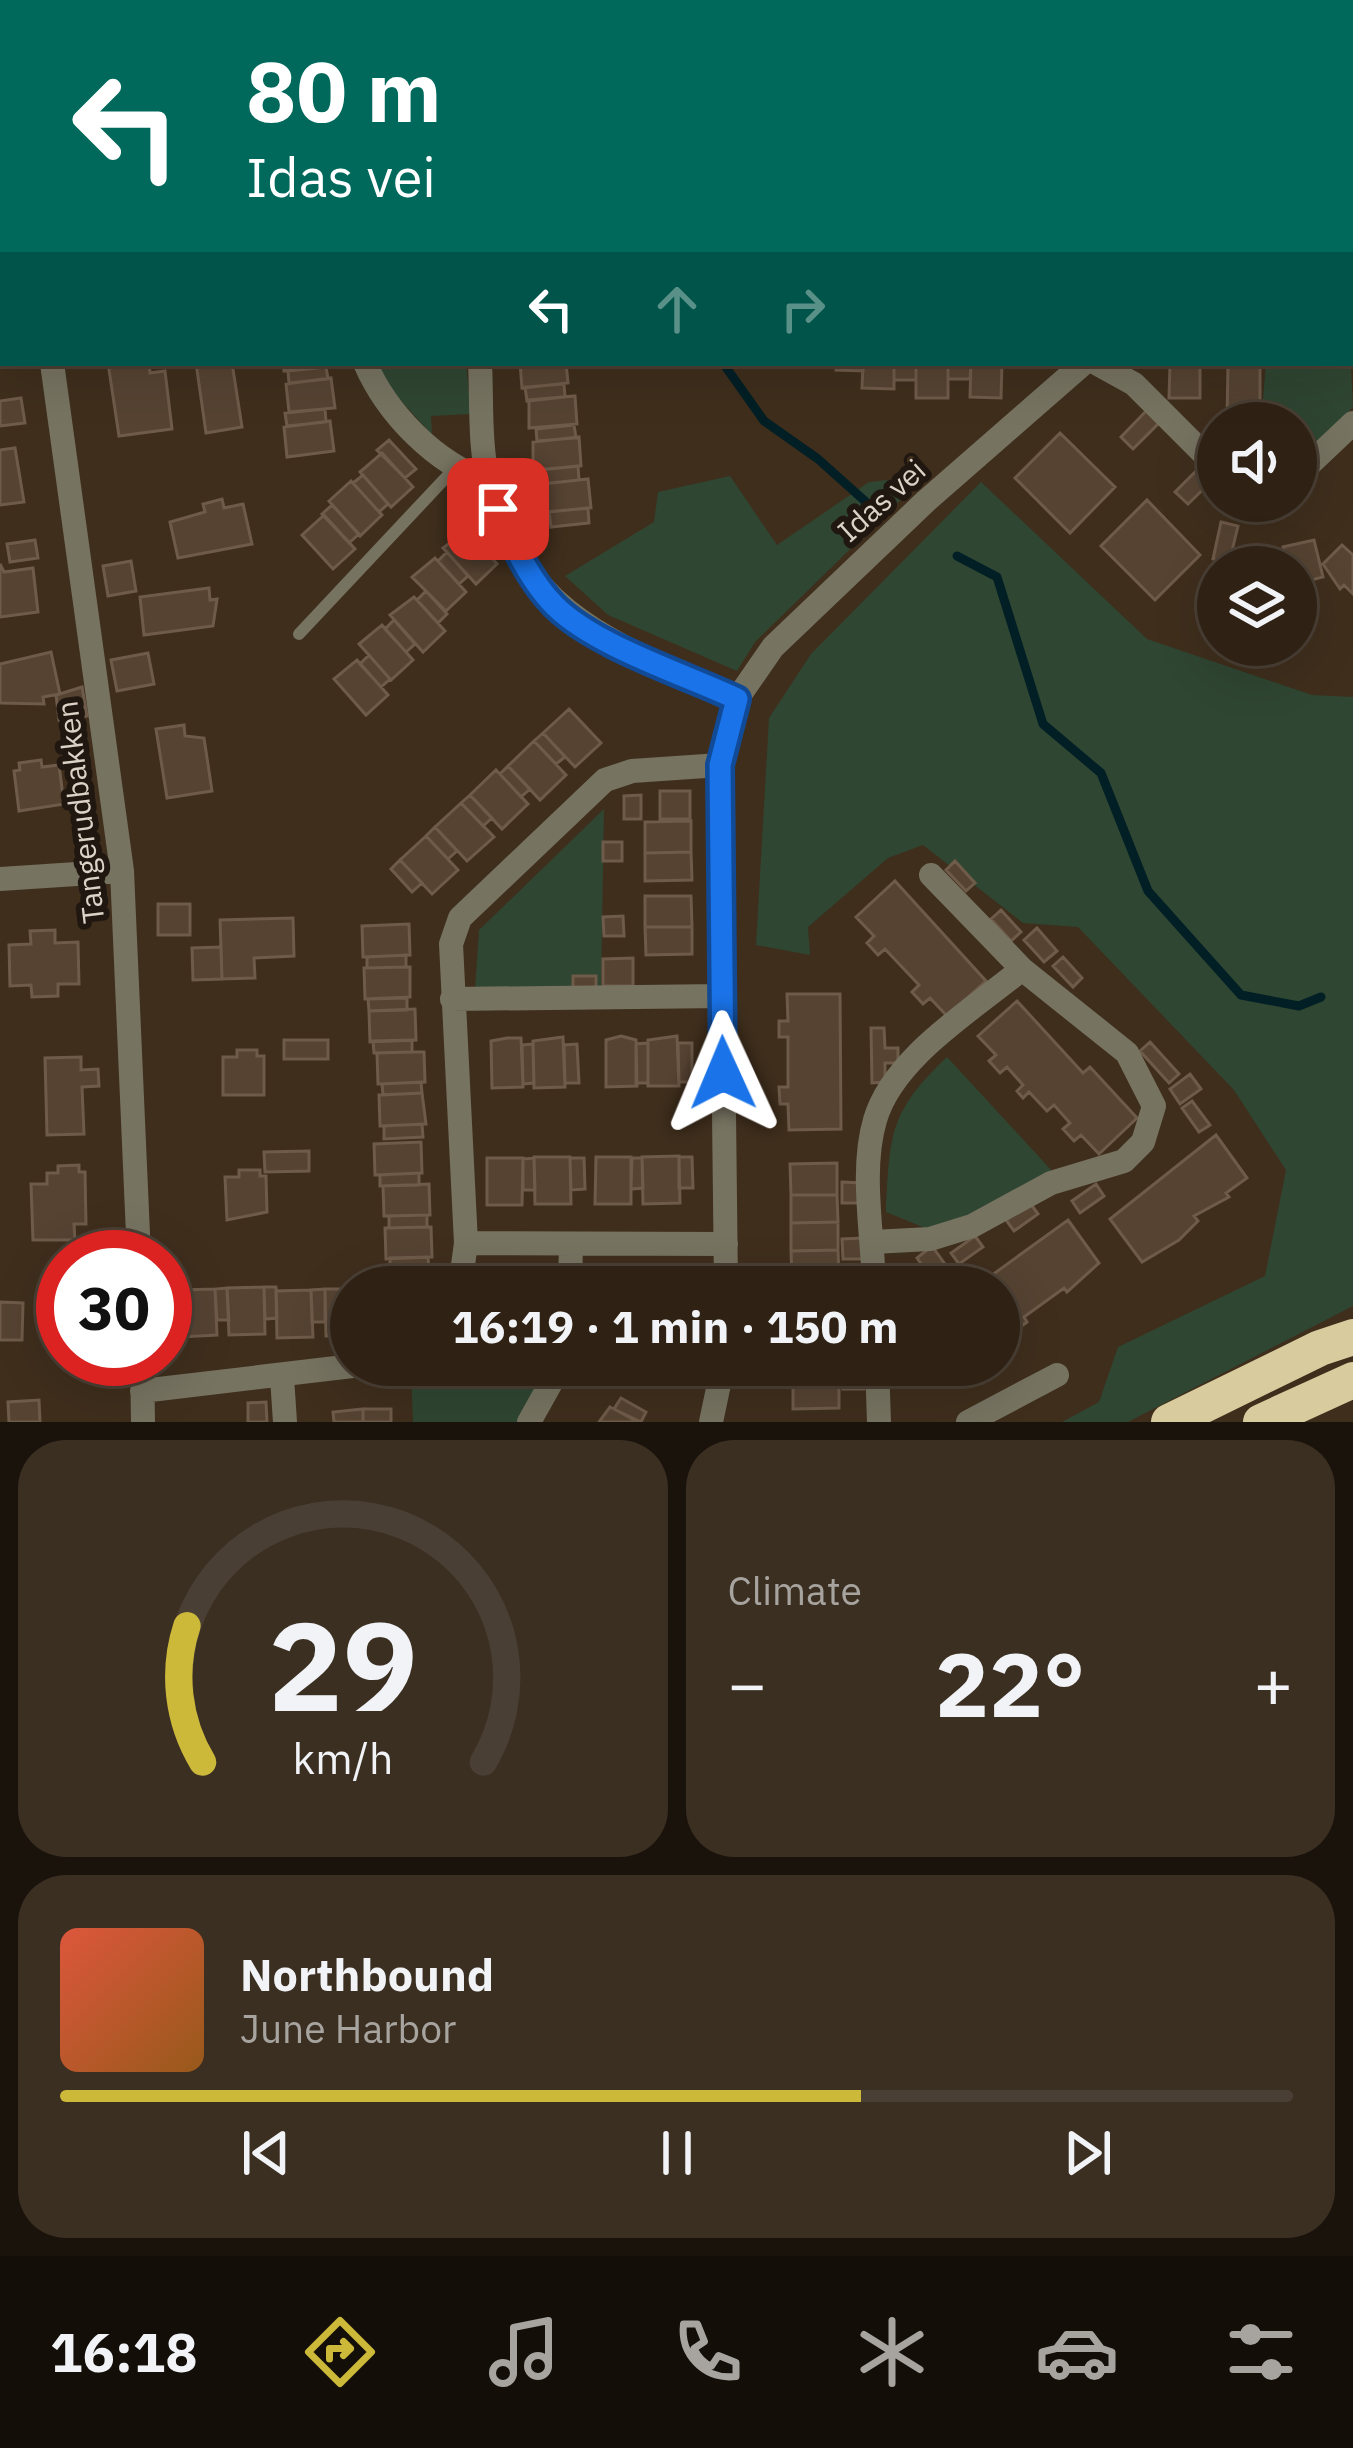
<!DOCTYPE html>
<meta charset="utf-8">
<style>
:root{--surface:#2f2215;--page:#3b2f22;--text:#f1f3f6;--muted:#a7a4a0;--line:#4a3f34;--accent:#ccb939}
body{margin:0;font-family:"IBM Plex Sans",sans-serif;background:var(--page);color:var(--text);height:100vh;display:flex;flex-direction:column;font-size:45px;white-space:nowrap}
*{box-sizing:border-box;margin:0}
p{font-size:39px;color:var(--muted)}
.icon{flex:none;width:66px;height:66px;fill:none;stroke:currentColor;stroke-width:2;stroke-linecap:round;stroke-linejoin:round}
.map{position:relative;height:1422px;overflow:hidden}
.side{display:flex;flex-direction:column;gap:18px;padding:18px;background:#1a130c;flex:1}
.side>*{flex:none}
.banner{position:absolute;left:0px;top:0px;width:1353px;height:366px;box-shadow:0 12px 48px #0002,0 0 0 3px var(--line);background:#00695c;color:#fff;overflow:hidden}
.controls{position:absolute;left:1197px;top:402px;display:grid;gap:24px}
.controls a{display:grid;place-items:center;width:120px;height:120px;border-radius:50%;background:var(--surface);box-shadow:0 12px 48px #0002,0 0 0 3px var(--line);font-size:60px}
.speed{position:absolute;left:36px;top:1230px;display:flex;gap:24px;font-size:60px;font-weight:700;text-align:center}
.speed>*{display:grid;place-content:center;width:156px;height:156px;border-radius:50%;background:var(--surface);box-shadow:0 12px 48px #0002,0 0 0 3px var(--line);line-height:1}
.speed .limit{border:18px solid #d22;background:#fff;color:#111}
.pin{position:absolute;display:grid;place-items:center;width:102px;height:102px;color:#fff;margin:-51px;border-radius:24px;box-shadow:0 6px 18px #0006}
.me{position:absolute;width:132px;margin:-66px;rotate:359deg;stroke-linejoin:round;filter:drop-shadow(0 0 9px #0008)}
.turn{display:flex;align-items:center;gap:42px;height:252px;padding:0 48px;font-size:54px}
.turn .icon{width:156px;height:156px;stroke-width:2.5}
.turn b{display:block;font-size:84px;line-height:102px}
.lanes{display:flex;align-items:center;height:114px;padding:0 48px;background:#0003;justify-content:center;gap:60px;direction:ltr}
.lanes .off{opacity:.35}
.big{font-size:90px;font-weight:800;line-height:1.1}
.side .widget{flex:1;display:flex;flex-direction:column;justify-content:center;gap:18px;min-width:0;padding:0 42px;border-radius:48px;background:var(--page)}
.side .dial{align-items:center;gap:0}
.dial svg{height:312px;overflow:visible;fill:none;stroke:var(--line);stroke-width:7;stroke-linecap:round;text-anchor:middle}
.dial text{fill:var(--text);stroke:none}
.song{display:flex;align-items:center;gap:36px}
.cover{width:144px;height:144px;border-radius:18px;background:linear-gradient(135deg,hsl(10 70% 55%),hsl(30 70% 35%))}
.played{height:12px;border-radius:6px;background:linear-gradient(90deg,var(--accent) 65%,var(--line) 65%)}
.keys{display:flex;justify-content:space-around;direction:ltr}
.heat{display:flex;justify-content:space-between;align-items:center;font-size:66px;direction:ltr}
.side .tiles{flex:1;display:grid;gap:18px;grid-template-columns:1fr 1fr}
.widget:last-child{grid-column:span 2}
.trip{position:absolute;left:330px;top:1266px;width:690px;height:120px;border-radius:60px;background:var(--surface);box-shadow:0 12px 48px #0002,0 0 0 3px var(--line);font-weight:800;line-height:120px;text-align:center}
.tabs{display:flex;height:192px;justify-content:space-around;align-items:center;background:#130e08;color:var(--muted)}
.tabs .icon{width:84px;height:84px}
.tabs .selected{color:var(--accent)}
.tabs b{font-size:54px;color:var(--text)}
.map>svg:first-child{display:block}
</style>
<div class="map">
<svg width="1353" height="1422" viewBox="0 0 1353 1422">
<rect width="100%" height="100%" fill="#3f2e1c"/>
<path fill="#2f4632" d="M1350,348L1353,407L1296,464V423H1261L1266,363H1350Z
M374,363H466L471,414L431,416L432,435L375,372Z
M730,476L777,545L869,482L925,476L755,642L737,671L608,615L565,576L654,522L658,492Z
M981,482L1147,639L1312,695L1353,697V1306L1128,1422H1062L1099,1402L1118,1347L1265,1276L1286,1170L1234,1090L1078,927L1023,923L923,845L888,858L808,927L810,955L756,945L769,718L811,654Z
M604,809L601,988L475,989L479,930Z
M947,1057L1053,1172L969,1217L930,1230L886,1212C890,1134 889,1112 947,1057Z
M562,1268V1287H476L480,1270Z
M420,1365H553L518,1422H413L411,1371Z"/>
<path fill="#4e7153" d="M586,0H1353V73L1350,3Z"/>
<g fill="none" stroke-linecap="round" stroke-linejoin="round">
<path stroke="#021f25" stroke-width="9" d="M242,0L244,3
M723,363L764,421L818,459L875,510
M957,556L997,577L1043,724L1101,773L1148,891L1241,995L1299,1006L1321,997"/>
</g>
<path fill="#564332" stroke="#6f5b49" stroke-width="3" d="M1350,226H1353V293H1350Z
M108,363H149L150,373L165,371L172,429L119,436Z
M196,363H232L242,427L206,433Z
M283,363H330V366L284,371Z
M520,363H566L568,383L522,388Z
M836,363H863V371L836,370Z
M863,363H894V389L862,388Z
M894,363H916V380H894Z
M916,363H948V398H916Z
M948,363H971L970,379H948Z
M971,363H1002L1001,398L970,397Z
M1170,363H1200V398H1169Z
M1228,363H1260V423H1227Z
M326,367L328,379L289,383L288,371Z
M331,378L335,408L289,412L286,384Z
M564,384L565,397L527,401L525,387Z
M575,396L577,424L529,428V400Z
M21,398L25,423L0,426V401Z
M325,409L326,422L287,426L285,413Z
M1147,410L1160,422L1133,449L1121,437Z
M330,421L334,451L287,457L284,427Z
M574,425L576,438L537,441L536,429Z
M1060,433L1115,487L1070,533L1015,478Z
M579,437L581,466L533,470V442Z
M389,440L416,469L405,478L377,450Z
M15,448L24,502L0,505V450Z
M382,453L413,487L391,507L360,472Z
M1202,465L1215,478L1188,504L1175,492Z
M578,466L579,480L541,484L540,470Z
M363,475L388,504L379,512L353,483Z
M588,479L591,508L545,512L543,484Z
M351,481L382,515L360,536L329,501Z
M222,499L224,508L243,504L252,544L178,558L170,522L205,512L203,504Z
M1147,500L1200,555L1155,600L1101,546Z
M332,505L359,534L349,543L322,514Z
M588,508L589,523L551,527L549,512Z
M324,515L355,549L333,569L302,535Z
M1221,522L1238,526L1229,563L1213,559Z
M480,523L501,546L490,556L469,532Z
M467,530L497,564L476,584L443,548Z
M35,540L38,558L10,562L7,544Z
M1314,540L1323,577L1296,584V567H1288L1283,547Z
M1342,545L1353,555V594L1344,585L1340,589L1323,564Z
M447,552L468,576L459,584L438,561Z
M435,558L466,592L446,611L412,577Z
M131,561L136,591L108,596L103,566Z
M0,564L4,572L33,568L38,612L0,617Z
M209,588L210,600L217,599L213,626L144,635L140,597Z
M426,591L447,614L438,623L417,600Z
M414,597L445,631L423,652L390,615Z
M394,620L415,644L406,652L385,629Z
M382,625L413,660L391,680L359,644Z
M51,652L60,694L43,697L44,704L0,703V664Z
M148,653L154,684L117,691L111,660Z
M369,655L390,679L381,687L360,664Z
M357,660L388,695L366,715L334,679Z
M82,687L87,716L59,720L56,695Z
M569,709L601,743L575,767L543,733Z
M184,725L185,736L204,738L212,791L167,798L156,729Z
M543,733L565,757L556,764L534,741Z
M534,741L566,775L540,800L508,766Z
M41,760L42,767L59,765L64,804L19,811L14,771L20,770L19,763Z
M508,766L530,789L521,797L500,774Z
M496,770L528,804L502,829L470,795Z
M660,791H690V819H660Z
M470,795L492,818L483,826L461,803Z
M641,795V819H624V796Z
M461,803L494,837L467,861L435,827Z
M691,821V852L645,853V822Z
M435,827L457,851L448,859L426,836Z
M426,836L458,870L432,894L400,860Z
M603,842H622V861H603Z
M691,852L692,880L645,881V853Z
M400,860L422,883L412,892L391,869Z
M955,861L975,883L966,891L946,870Z
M895,881L986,981L947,1016L930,998L923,1004L912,992L919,985L885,949L878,955L867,943L874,936L856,917Z
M645,896H691L692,927H645Z
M158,904H190V935H158Z
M1001,910L1021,932L1011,941L991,919Z
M623,916L624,936H604L603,917Z
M293,918L294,956L254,958L255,978L222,979L220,920Z
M409,924L410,955L363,957L362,926Z
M645,927H692V954L646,955Z
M1037,928L1057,951L1044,962L1024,940Z
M55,930V943L78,942L79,984H58V996L32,997L31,985L10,986L9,945L31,944L30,931Z
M221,947L222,979L193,980L192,948Z
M406,955V967L367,968V957Z
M1063,957L1082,978L1073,987L1053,966Z
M633,958V986H603V959Z
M410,967V997L365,999L364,968Z
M573,976H596V994H573Z
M787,994H840L841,1129L789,1130L788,1104H780L779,1087H788V1037H779V1021H788Z
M407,998V1010L369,1011L368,999Z
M1017,1001L1083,1073L1090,1067L1137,1118L1099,1154L1081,1135L1074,1141L1063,1129L1070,1123L1054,1105L1047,1111L1029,1092L1023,1098L1017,1091L1023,1085L1007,1067L1000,1073L989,1061L996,1055L978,1036Z
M415,1009L416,1040L370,1042L369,1011Z
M871,1028H884L885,1048H898V1063H885V1082L872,1083Z
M621,1036L636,1040L637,1086L606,1087V1040Z
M677,1036L679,1086H648V1040Z
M563,1037L565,1087L534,1088L533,1041Z
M507,1038H521L523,1087L492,1088L491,1041Z
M284,1040H328V1059H284Z
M412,1040V1052L374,1053L373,1041Z
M1150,1042L1179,1074L1169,1083L1140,1051Z
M648,1043V1083H636V1044Z
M678,1043H692V1082H679Z
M533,1044L534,1083L523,1084L522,1045Z
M577,1044L579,1083H565L564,1045Z
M237,1050H257V1056H264V1095H223V1057H237Z
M412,1052H424L425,1082L378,1084L377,1053Z
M81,1057V1070L98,1069L99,1086L82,1087L84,1134L47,1135L45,1058Z
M1190,1074L1201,1089L1180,1104L1170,1089Z
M421,1082L422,1093L383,1095L382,1084Z
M422,1093L426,1124L380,1126L379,1095Z
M1192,1101L1210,1125L1199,1132L1182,1108Z
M422,1124L423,1137L384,1139V1126Z
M1216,1135L1247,1178L1226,1193L1229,1197L1194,1216L1198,1221L1179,1240L1142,1262L1110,1219Z
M421,1142L422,1173L375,1175L374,1144Z
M309,1151V1171L265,1172L264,1152Z
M679,1156L680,1203L643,1204L642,1157Z
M570,1157L571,1204H535L534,1157Z
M596,1157H631V1204H595Z
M679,1157H692L693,1188H679Z
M487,1158H523L522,1205H487Z
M534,1158L535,1190H523V1159Z
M570,1158H584L585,1189L571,1190Z
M632,1158H642L643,1188L631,1189Z
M837,1163V1195H791L790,1164Z
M79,1165V1172H85L86,1224H74L75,1240H33L31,1184H47V1173H58V1166Z
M239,1170H260V1176H266L267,1212L227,1220L225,1177H239Z
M419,1173V1185L380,1186V1175Z
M842,1182L862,1183V1203H842Z
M429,1184L430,1215L384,1216L383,1186Z
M1096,1184L1104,1196L1080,1213L1072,1201Z
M791,1195H837L838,1222L791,1223Z
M1030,1203L1038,1214L1014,1231L1006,1220Z
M427,1215V1227L389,1228V1216Z
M1068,1220L1099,1263L1067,1292L1064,1288L1024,1317L1027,1322L1019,1328L1007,1322L999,1328V1287H965L984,1273L988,1278Z
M838,1222V1250L791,1251V1223Z
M431,1227L432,1257L386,1259L385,1228Z
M975,1236L983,1247L959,1264L951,1253Z
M862,1238L863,1259H843L842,1239Z
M932,1246L947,1267L932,1279L917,1258Z
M838,1250L839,1277L792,1278L791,1251Z
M428,1257L429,1271L390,1272V1258Z
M514,1266H538V1283L515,1284Z
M916,1271L923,1282L893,1287Z
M693,1274H704V1287H693Z
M264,1287L265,1334L229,1335L227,1288Z
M264,1287H276L277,1318L265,1319Z
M227,1288L229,1320H217L215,1289Z
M215,1289L217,1335L181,1337L180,1290Z
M325,1289V1322H312L311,1290Z
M325,1289H351V1335L326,1336Z
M311,1290L313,1337L277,1338L276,1291Z
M0,1302L23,1303L22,1340H0Z
M53,1303L63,1304V1341H53Z
M620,1365H666L667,1372L620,1373Z
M793,1365H839V1381L793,1382Z
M843,1369H864V1389H843Z
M624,1373H663V1386H624Z
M839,1381V1408L793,1409V1382Z
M621,1398L646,1412L641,1422L614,1409Z
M39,1400L40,1422H9L8,1402Z
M266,1402L267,1422H248V1403Z
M610,1407L614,1409L638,1422H599Z
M363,1409H391V1422H363Z
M363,1409V1422H334L333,1412Z"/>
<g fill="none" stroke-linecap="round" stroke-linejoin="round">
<path stroke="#777361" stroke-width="12" d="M0,120H3
M0,276L3,275
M299,634L453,470"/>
<path stroke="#777361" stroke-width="24" d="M1350,338L1353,339
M52,363L122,871L139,1257
M365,363C387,414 436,464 488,481
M480,363C482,401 479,447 489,484C525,621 623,646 737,699
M1096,363L1134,384L1218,468
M1296,477L1353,423
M720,765L632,771L605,780L460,918L451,944L466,1243L726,1244
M0,879L122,871
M452,999L722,996
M873,1242L930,1239L972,1226L1051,1183L1124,1161L1143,1142L1154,1106L1127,1053L1022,969L931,875
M460,1287L466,1243
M570,1287L571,1244
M726,1287L720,765L737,699L773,647L926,501L1084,363
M874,1287C873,1235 860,1171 875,1120C893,1057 974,1009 1022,969
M142,1359L143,1422
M877,1365L879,1422
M282,1377L285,1422
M142,1391L361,1365
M529,1422L561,1365
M711,1422L723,1365
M968,1422L1057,1375"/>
<path stroke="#d8cc9f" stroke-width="36" d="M1169,1422L1320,1348L1353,1337
M1261,1422L1353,1380"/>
</g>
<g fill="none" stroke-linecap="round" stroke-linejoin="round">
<g stroke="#114b97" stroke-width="30">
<path id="route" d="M498,509C511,541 530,581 555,606C595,646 684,674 737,699L720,765L723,1073"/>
</g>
<use href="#route" stroke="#1a73e8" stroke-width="21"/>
</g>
<g text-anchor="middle" stroke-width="12" stroke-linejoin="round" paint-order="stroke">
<g font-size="30" fill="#ddd2c7" stroke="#201810">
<text transform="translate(882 501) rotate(-42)" y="10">Idas vei</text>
<text transform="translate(81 812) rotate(-97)" y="10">Tangerudbakken</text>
</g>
</g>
</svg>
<div class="controls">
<a><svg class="icon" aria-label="sound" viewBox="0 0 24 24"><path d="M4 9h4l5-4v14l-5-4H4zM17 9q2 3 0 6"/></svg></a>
<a><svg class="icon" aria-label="layers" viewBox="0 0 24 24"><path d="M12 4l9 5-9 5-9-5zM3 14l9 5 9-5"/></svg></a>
</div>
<div class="speed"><div class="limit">30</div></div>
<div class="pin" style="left:498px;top:509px;background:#d93025"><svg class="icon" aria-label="arrive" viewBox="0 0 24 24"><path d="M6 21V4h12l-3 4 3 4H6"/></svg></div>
<svg class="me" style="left:723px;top:1073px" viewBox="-20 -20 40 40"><path d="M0-17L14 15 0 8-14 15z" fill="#1a73e8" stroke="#fff" stroke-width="4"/></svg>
<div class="trip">16:19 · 1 min · 150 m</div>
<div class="banner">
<div class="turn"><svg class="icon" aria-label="left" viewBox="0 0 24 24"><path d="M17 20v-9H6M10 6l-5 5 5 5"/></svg><div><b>80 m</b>Idas vei</div></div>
<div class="lanes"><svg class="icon" aria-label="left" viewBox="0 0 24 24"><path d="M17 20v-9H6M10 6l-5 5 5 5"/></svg><svg class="icon off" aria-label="ahead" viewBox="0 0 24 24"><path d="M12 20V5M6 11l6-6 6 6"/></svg><svg class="icon off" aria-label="right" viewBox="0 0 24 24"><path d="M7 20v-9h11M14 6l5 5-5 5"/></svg></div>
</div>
</div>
<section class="side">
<div class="tiles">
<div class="widget dial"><svg viewBox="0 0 100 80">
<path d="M14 69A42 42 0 1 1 86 69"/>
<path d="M14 69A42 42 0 0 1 10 34" stroke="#ccb939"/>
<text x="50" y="56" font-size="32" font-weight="700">29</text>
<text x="50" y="72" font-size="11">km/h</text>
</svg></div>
<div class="widget"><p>Climate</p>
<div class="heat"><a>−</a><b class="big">22°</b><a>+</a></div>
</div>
<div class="widget">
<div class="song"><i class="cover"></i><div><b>Northbound</b><p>June Harbor</p></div></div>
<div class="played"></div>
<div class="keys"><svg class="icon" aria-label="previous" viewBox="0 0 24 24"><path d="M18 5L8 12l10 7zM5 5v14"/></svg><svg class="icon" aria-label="pause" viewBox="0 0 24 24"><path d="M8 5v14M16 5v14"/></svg><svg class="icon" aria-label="next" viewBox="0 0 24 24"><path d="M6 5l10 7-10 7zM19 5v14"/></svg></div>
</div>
</div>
</section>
<nav class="tabs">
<b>16:18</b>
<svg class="icon selected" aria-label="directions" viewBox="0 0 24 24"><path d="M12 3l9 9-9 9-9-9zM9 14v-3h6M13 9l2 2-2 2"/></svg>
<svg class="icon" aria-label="music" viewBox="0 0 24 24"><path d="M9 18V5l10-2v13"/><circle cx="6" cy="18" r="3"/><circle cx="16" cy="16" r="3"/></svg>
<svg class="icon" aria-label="phone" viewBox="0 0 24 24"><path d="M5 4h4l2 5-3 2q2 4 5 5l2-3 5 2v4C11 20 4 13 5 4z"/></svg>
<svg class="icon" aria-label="climate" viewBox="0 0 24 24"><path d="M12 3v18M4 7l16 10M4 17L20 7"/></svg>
<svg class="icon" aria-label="car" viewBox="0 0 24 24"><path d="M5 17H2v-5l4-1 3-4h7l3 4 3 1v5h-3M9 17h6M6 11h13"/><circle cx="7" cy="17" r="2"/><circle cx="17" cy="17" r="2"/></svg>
<svg class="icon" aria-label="filters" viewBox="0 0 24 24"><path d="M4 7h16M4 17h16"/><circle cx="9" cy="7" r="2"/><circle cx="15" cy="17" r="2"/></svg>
</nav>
